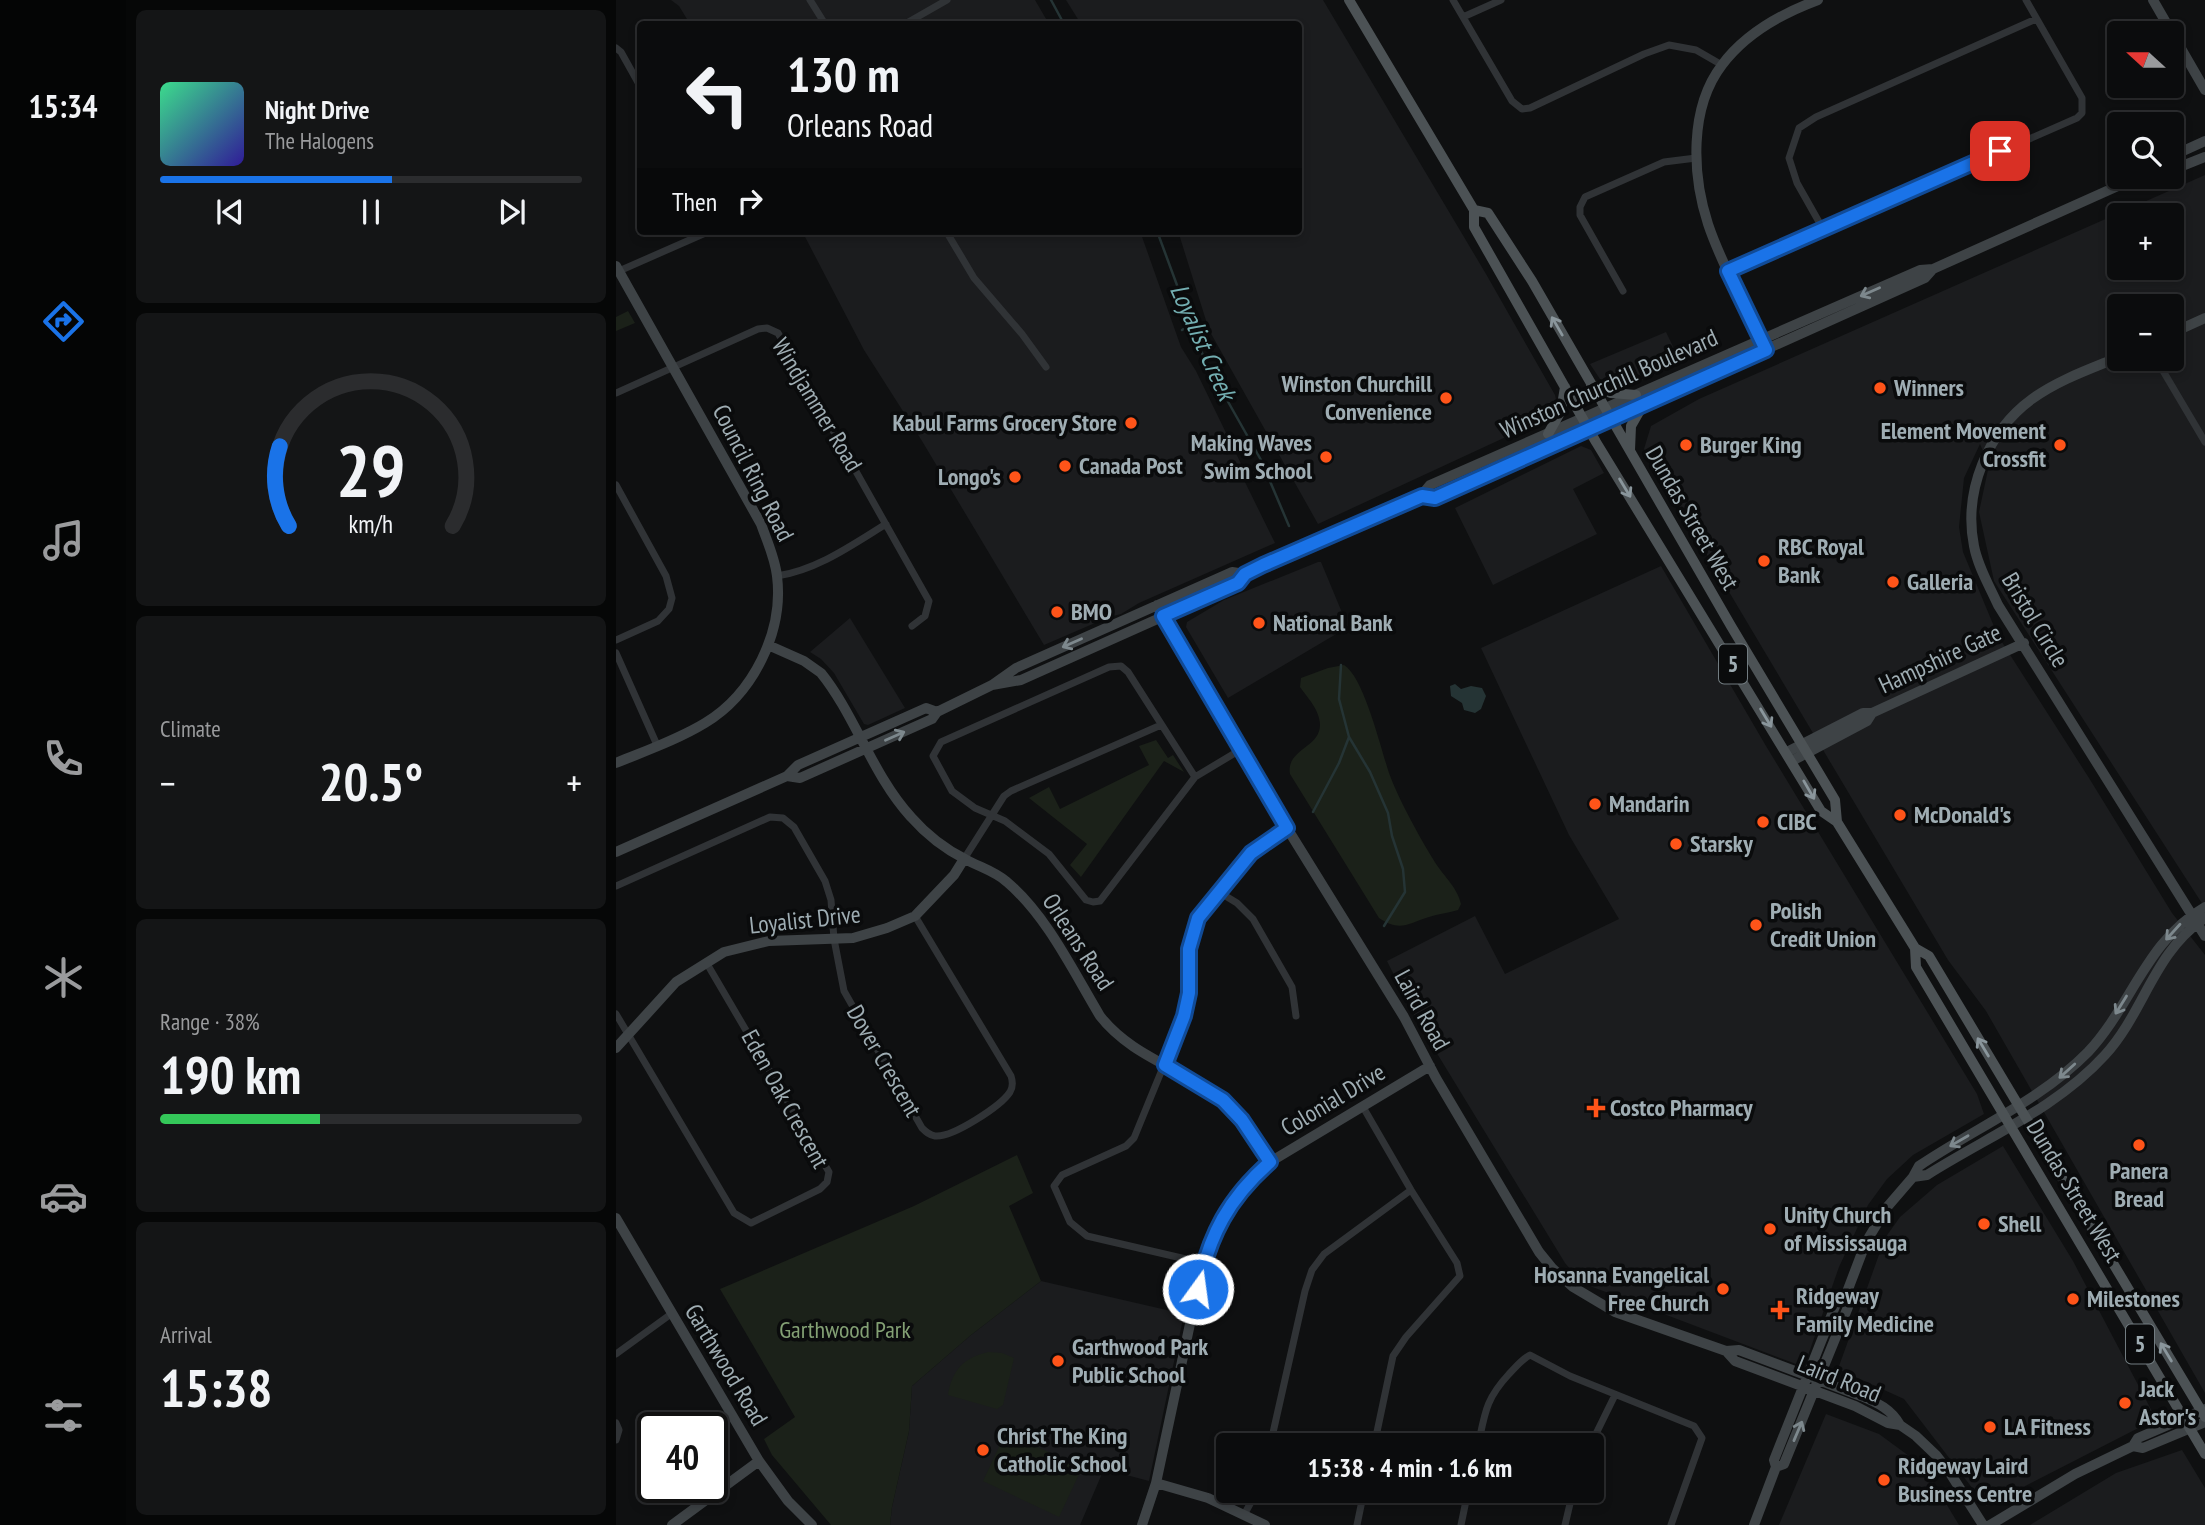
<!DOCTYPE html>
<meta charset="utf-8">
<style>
:root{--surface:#0b0c0d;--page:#141516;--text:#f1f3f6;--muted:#9a9b9d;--line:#2b2c2e;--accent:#1a73e8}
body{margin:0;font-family:"PT Sans Narrow",sans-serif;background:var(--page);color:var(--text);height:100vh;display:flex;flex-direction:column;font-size:26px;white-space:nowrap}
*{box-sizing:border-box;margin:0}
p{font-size:23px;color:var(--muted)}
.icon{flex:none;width:38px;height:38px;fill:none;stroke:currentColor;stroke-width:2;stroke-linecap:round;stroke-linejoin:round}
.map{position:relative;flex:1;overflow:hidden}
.side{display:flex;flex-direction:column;gap:10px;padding:10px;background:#060707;width:490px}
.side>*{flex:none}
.top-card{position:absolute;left:21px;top:21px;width:665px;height:214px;border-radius:7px;box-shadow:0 4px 10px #0003,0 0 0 2px var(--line);background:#0b0c0d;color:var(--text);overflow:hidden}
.needle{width:46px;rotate:291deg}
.buttons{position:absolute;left:1491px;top:21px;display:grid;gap:14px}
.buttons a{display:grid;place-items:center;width:77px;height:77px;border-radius:7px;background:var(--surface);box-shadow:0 4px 10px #0003,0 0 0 2px var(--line);font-size:35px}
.speed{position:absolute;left:21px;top:1412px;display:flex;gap:14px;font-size:35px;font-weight:700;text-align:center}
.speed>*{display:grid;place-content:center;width:91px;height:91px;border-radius:50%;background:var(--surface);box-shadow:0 4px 10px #0003,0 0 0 2px var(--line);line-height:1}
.speed .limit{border:4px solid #111;border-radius:10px;background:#fff;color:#111}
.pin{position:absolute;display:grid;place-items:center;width:60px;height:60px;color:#fff;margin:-30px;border-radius:14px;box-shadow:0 4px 10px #0006}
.me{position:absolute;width:77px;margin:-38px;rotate:14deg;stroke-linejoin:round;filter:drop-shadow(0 0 5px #0008)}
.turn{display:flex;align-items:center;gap:24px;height:147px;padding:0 35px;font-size:32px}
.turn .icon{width:91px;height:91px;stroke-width:2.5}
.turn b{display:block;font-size:49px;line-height:60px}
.then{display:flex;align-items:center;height:66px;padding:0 35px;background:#0003;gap:14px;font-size:26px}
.big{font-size:52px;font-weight:600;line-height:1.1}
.side .card{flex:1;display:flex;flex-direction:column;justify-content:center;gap:10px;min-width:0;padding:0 24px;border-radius:10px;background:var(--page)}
.side .dial{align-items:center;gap:0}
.dial svg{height:182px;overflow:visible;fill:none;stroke:var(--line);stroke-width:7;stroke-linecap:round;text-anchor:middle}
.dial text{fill:var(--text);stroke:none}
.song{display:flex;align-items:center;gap:21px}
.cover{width:84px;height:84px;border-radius:10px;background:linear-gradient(135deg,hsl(150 70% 55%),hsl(250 70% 35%))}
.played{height:7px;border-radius:4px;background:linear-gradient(90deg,var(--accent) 55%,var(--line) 55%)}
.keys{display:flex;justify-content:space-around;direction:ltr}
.heat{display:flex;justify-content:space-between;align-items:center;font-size:38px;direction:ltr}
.charge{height:10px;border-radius:5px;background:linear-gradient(90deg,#34c759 38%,var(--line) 0)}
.trip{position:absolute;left:600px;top:1433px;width:388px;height:70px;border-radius:7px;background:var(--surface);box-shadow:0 4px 10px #0003,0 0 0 2px var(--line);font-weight:600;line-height:70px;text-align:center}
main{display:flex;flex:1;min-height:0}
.menu{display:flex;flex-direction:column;width:126px;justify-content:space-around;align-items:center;background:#040505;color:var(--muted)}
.menu .icon{width:49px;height:49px}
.menu .selected{color:var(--accent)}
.menu b{font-size:32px;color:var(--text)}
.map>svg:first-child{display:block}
</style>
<main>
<nav class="menu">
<b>15:34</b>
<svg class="icon selected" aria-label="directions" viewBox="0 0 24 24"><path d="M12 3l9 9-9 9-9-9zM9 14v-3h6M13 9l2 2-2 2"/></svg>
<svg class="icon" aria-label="music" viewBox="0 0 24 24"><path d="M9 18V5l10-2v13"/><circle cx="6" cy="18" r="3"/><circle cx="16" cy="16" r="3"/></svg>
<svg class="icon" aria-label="phone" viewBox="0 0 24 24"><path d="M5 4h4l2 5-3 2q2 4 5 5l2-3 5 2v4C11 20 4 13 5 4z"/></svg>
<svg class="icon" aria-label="climate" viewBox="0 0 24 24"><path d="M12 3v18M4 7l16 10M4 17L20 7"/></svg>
<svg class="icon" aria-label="car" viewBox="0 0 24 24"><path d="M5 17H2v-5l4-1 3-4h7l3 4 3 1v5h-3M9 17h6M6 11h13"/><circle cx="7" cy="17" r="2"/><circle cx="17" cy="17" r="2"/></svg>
<svg class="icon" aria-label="filters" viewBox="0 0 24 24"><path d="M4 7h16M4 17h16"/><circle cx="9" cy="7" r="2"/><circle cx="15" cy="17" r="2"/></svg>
</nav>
<section class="side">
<div class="card">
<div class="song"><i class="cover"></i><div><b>Night Drive</b><p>The Halogens</p></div></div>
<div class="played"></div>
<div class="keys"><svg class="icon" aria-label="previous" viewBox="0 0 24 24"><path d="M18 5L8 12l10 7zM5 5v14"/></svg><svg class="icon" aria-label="pause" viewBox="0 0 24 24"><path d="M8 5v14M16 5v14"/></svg><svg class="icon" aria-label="next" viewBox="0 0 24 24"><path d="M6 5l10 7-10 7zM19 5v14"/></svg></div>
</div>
<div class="card dial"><svg viewBox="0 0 100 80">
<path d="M14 69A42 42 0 1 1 86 69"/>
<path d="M14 69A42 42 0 0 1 10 34" stroke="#1a73e8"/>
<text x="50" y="56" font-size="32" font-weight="700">29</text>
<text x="50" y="72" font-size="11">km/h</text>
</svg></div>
<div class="card"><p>Climate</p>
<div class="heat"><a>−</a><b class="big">20.5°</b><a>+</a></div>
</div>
<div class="card"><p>Range · 38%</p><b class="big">190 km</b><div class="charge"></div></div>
<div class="card"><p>Arrival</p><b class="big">15:38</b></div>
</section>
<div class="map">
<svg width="1589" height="1525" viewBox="0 0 1589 1525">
<rect width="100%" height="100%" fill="#0f1011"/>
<path fill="#1b1c1e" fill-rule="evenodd" d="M55,0H419L433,24H74L63,6Z
M450,0H707L870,274L939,395L941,404L938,412L924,424L892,436L702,524L593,330L562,231H682V24H465Z
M1589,175V908L1378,581L1363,512L1373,465L1364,444L1348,478L1343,527L1347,552L1382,636L1473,778L1556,913L1589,955V1393L1370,1011L1332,960L1028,449L1035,426L1083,399ZM1503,215H1556V268H1503ZM1503,306H1556V359H1503Z
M186,231H524L565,347L580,371L629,472L626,476L659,543L523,603L505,614L493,617L428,645L306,441L248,350Z
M1050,332L1065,363L1011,387L993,385L984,379L974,364Z
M965,446L975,450L988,473L957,489L981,534L877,585L839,508Z
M702,562H705L732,627L612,698L570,627L571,622L608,600Z
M1045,566L1150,746L1361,1094L1368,1114L1297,1155L1271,1179L1252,1205L1223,1267L1188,1367L966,1283L949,1263L800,1019L771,961L859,916L889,974L1003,919L953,835L865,648Z
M234,618L289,708L252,725L248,724L218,673L205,659L194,652Z
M1387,1146L1457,1261L1540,1419L1370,1506L1288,1399L1222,1369L1269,1238L1284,1217L1321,1185Z
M425,1281L568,1314L533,1481L488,1469L464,1525H274L276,1507L293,1431L296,1386L355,1335Z
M1210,1414L1263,1434L1308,1467L1343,1525H1163Z
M1566,1450L1589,1488V1525H1414L1500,1473Z"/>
<path fill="#1b2119" d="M12,311L19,323L0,331V317Z
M728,665C748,677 765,749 773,773C782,798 803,836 817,859C826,875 841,886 845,904L842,910C832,913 822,914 813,917C791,924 784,932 763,918L674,774C669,745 718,748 700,710C696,702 689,694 684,687L685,678L712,668Z
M540,740L552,758L557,755L568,772L548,761L465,877L454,865L471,844L413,798L433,787L444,809L533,765L523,746Z
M401,1155L417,1193L393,1206L425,1281L355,1335L296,1386L293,1431L276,1507L274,1525H215L156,1455L148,1439L179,1417L104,1289L298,1206Z
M373,1352L386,1353L398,1358L387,1405L381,1409L332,1395C336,1370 348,1357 373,1352Z
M390,1432L466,1468L443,1517L367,1481Z"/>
<path fill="#253435" d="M839,684L845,689L855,686L866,688L870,696L865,709L859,713L848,710L846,703L835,696L834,686Z"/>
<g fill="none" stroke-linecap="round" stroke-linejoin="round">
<path stroke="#253435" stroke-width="2.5" d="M435,0L448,24
M541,231L589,361L645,460L673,526
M566,330L574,325
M725,665L723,699L733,737L754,772L772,813L776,836L787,869L789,892L768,926
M697,812L723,763L733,737"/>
<path stroke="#303336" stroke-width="7" d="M194,0L209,24
M837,0L896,101L906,109L914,108L1028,54L1053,45L1080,50L1106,65
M847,17L885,0
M289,24L331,0
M0,48L5,52L24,86
M1207,229L1181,183L1173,158L1183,128L1200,117L1420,19
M330,231L358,278L406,334L430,367
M3,271L94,231
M1112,271L1461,118L1466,113V98L1410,0
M1007,291L964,215V207L969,197L1048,162L1080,158
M1540,359L1589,442
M0,393L142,329L151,328L162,333L313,601L309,616L296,626
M0,485L50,576L56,598L53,609L42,621L0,640
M161,576C201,570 236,545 270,524
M0,653L41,745
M579,777L512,672L505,666L493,667L325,742L317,756L336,791L359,808L389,821L433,854L470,900L477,902L484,901L579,777L624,750
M348,859L388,796L395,791L545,725
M0,886L154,817L167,818L178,827L209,881L215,900L218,939L228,991L306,1128C310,1132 313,1135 319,1136C336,1138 385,1106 394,1092C397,1087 397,1082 395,1076L299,916
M603,892L621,903L637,919L676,987L680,1016
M0,1014L118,1213L135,1223L204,1189L211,1182L213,1172L90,962
M747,1107L795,1190L841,1263L844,1276L790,1337L777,1356L758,1446
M587,1263L471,1236L454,1222L438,1186L446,1175L510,1146L518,1138L568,1016L573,993V949L582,918L635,853L671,828
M0,1354L55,1314
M0,1423L3,1430L0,1440
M654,1446L689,1291L696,1270L708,1254L795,1190
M862,1446C869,1413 869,1400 893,1374C900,1367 905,1360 914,1355L954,1376L1078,1426L1086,1438L1055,1525
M974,1446L999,1395
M628,1515L641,1491
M741,1525L748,1491
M845,1525L852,1491
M949,1525L957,1491"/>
<path stroke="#3e4346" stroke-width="10" d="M1537,0L1589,90
M1556,156L1589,141
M1556,170L1589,157
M0,266L145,524C151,541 159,558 161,576C168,632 137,694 89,723C61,740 29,751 0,763
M1556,333L1589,318
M1147,345C1129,305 1106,266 1092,224C1076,175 1073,108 1106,65C1129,34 1167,13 1202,0
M1503,357C1474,369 1442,380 1416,399C1372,431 1347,491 1358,546C1362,567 1373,585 1382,605L1589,936
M805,496L819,498L1309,278L1317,269
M541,605L671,828L788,1017L820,1078L923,1252L936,1268L957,1287L999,1312L1110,1351L1123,1350L1245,1396C1262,1403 1275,1409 1284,1425
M152,645L188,661L205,673C239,715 257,776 295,817C310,834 329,849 349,859C363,867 379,871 391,882C431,916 457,971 484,1016C515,1056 565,1068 604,1098C626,1115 639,1140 654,1162
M376,685L405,680L622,583L629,574L647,565L805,496L814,485L1304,270L1317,269L1522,177
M1171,752L1247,713H1256L1408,643
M1176,761L1251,721L1256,713
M171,776L184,778L316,719L321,712L376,685L400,668L616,572L629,574
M0,852L171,776L182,765L310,708L321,712
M0,1048L60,982L108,952L153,941L237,938L271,928L299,916L338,875L348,859
M1297,1177L1311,1175C1371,1137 1441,1108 1489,1055C1529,1011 1537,953 1589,918
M0,1218L143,1461L172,1501L196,1525
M1110,1351L1119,1361L1239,1406L1272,1423L1284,1425L1300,1436L1320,1455L1334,1473L1367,1525
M1517,1446L1527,1448L1589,1422
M1160,1467L1168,1464L1232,1307L1231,1292
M540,1483L592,1498L649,1525
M56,1525L143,1461
M526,1525L540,1483L587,1263C602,1221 620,1191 654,1162L814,1066
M1138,1525L1160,1467L1158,1460L1220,1304L1231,1292L1250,1242L1272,1206L1297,1177L1303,1166C1359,1128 1424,1101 1472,1052C1516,1005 1530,941 1589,907
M1374,1525L1459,1474L1517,1446L1522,1438L1589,1409"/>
<path stroke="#4c5255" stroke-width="10" d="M733,0L858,210V227L980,442L1205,811L1221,822L1299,948L1313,956L1589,1417
M858,210L872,213L916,281L1115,626L1219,800L1221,822
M975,385L995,393L1020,395
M932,434L945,411L949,387
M1014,450L1015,426L1027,405
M1299,948L1300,967L1589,1454"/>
</g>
<defs><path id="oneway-shaft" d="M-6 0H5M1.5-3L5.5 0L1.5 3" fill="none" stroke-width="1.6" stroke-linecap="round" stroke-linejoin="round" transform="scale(1.75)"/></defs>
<g stroke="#7d888d">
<use href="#oneway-shaft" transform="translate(1254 292) rotate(156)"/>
<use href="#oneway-shaft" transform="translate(456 643) rotate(156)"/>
<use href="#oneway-shaft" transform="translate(279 736) rotate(-24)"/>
<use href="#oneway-shaft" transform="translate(1557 932) rotate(132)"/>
<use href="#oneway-shaft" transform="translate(1505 1005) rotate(122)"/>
<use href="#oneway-shaft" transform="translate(1451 1071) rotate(138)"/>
<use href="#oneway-shaft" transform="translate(1343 1141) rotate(150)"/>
<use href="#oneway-shaft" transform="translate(1182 1431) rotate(-67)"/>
</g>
<g stroke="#8a969c">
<use href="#oneway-shaft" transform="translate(941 326) rotate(-120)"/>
<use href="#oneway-shaft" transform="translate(1009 488) rotate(59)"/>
<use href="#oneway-shaft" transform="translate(1150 718) rotate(59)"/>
<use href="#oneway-shaft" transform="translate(1193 790) rotate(60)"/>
<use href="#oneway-shaft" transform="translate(1367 1047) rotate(-121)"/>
<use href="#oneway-shaft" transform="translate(1550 1352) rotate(-121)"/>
</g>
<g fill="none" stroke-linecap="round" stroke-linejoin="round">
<g stroke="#114b97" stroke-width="18">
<path id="route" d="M582,1289C593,1235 613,1198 654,1162L626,1120L607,1100L549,1065L568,1016L573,993V949L582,918L635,853L671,828L547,616L622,583L629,574L647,565L806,496L819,498L1150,350L1112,271L1384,151"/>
</g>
<use href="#route" stroke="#1a73e8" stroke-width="12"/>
</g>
<g fill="#ff5419" stroke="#0a0b0c" stroke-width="2.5">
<circle cx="1264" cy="388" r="7"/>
<circle cx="830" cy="398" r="7"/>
<circle cx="515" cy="423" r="7"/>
<circle cx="1070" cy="445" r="7"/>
<circle cx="1444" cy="445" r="7"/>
<circle cx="710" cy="457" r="7"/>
<circle cx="449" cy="466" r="7"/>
<circle cx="399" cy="477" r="7"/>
<circle cx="1148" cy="561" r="7"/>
<circle cx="1277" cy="582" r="7"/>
<circle cx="441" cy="612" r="7"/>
<circle cx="643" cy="623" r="7"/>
<circle cx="979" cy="804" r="7"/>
<circle cx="1284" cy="815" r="7"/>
<circle cx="1147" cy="822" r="7"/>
<circle cx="1060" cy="844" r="7"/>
<circle cx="1140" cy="925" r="7"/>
<path d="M976.5 1097.5h7v7h7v7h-7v7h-7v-7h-7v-7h7z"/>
<circle cx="1523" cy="1145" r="7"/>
<circle cx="1368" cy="1224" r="7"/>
<circle cx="1154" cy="1229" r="7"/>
<circle cx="1107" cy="1289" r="7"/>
<circle cx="1457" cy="1299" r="7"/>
<path d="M1160.5 1299.5h7v7h7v7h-7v7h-7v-7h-7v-7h7z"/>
<circle cx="442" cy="1361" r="7"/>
<circle cx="1509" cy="1403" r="7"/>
<circle cx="1374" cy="1427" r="7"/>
<circle cx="367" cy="1450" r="7"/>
<circle cx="1268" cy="1480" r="7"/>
</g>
<g text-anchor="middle" stroke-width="7" stroke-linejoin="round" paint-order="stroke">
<g fill="#0a0b0c" stroke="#727c81" stroke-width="2">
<rect x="1103" y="644.5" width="28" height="39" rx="5"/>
<rect x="1510" y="1324.5" width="28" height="39" rx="5"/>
</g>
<g font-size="23" font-weight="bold" fill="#9fadb3">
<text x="1117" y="672">5</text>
<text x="1524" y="1352">5</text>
</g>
<g font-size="24" font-weight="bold" fill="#9fadb3" stroke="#0a0b0c" text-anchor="start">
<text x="816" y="392" text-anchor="end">Winston Churchill<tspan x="816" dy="28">Convenience</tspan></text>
<text x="1278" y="396">Winners</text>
<text x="501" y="431" text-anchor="end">Kabul Farms Grocery Store</text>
<text x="1430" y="439" text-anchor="end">Element Movement<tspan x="1430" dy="28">Crossfit</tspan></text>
<text x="696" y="451" text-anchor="end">Making Waves<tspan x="696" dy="28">Swim School</tspan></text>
<text x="1084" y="453">Burger King</text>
<text x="463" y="474">Canada Post</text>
<text x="385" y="485" text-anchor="end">Longo's</text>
<text x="1162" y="555">RBC Royal<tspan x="1162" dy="28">Bank</tspan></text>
<text x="1291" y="590">Galleria</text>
<text x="455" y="620">BMO</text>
<text x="657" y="631">National Bank</text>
<text x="993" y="812">Mandarin</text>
<text x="1298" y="823">McDonald's</text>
<text x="1161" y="830">CIBC</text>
<text x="1074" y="852">Starsky</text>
<text x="1154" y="919">Polish<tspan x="1154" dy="28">Credit Union</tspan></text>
<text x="994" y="1116">Costco Pharmacy</text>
<text x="1523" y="1179" text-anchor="middle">Panera<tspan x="1523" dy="28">Bread</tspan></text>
<text x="1168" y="1223">Unity Church<tspan x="1168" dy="28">of Mississauga</tspan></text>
<text x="1382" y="1232">Shell</text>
<text x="1093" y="1283" text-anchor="end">Hosanna Evangelical<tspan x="1093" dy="28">Free Church</tspan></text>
<text x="1180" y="1304">Ridgeway<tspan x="1180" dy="28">Family Medicine</tspan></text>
<text x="1471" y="1307">Milestones</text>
<text x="456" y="1355">Garthwood Park<tspan x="456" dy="28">Public School</tspan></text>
<text x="1523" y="1397">Jack<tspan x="1523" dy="28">Astor's</tspan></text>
<text x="1388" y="1435">LA Fitness</text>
<text x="381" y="1444">Christ The King<tspan x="381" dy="28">Catholic School</tspan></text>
<text x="1282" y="1474">Ridgeway Laird<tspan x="1282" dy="28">Business Centre</tspan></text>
</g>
<g font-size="24" fill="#9fadb3" stroke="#0a0b0c">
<text transform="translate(993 384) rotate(-24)" y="8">Winston Churchill Boulevard</text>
<text transform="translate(201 405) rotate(59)" y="8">Windjammer Road</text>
<text transform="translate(137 473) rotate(63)" y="8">Council Ring Road</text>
<text transform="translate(1076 518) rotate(60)" y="8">Dundas Street West</text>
<text transform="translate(1419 620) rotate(59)" y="8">Bristol Circle</text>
<text transform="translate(1324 659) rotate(-25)" y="8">Hampshire Gate</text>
<text transform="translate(189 920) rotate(-6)" y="8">Loyalist Drive</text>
<text transform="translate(462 942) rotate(57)" y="8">Orleans Road</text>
<text transform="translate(806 1010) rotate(61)" y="8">Laird Road</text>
<text transform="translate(268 1061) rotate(60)" y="8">Dover Crescent</text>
<text transform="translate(169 1099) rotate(61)" y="8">Eden Oak Crescent</text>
<text transform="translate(717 1100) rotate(-31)" y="8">Colonial Drive</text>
<text transform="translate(1458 1191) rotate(59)" y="8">Dundas Street West</text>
<text transform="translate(110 1365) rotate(59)" y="8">Garthwood Road</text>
<text transform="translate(1223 1379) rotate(22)" y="8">Laird Road</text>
</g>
<g font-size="24" fill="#83a074" stroke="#0a0b0c">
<text x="229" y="1338">Garthwood Park</text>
</g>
<g font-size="26" font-style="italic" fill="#73aeb1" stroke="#0a0b0c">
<text transform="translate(587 342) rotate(66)" y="9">Loyalist Creek</text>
</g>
</g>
</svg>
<div class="buttons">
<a><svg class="needle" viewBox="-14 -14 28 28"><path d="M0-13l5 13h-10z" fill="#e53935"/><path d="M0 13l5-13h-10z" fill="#9a9b9d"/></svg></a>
<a><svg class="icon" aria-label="search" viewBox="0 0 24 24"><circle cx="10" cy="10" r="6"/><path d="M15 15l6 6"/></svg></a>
<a>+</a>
<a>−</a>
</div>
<div class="speed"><div class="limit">40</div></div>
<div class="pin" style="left:1384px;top:151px;background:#d93025"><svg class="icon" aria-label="arrive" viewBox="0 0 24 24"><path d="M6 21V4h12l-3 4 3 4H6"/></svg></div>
<svg class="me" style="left:582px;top:1289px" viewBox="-20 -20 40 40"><circle r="17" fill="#1a73e8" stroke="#fff" stroke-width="3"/><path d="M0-11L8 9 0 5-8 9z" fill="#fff"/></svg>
<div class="trip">15:38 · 4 min · 1.6 km</div>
<div class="top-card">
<div class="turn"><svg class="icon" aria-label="left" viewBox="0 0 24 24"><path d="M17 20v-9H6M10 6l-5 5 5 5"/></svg><div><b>130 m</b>Orleans Road</div></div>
<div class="then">Then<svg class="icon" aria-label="right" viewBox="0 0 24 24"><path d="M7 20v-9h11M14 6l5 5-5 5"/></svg></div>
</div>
</div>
</main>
